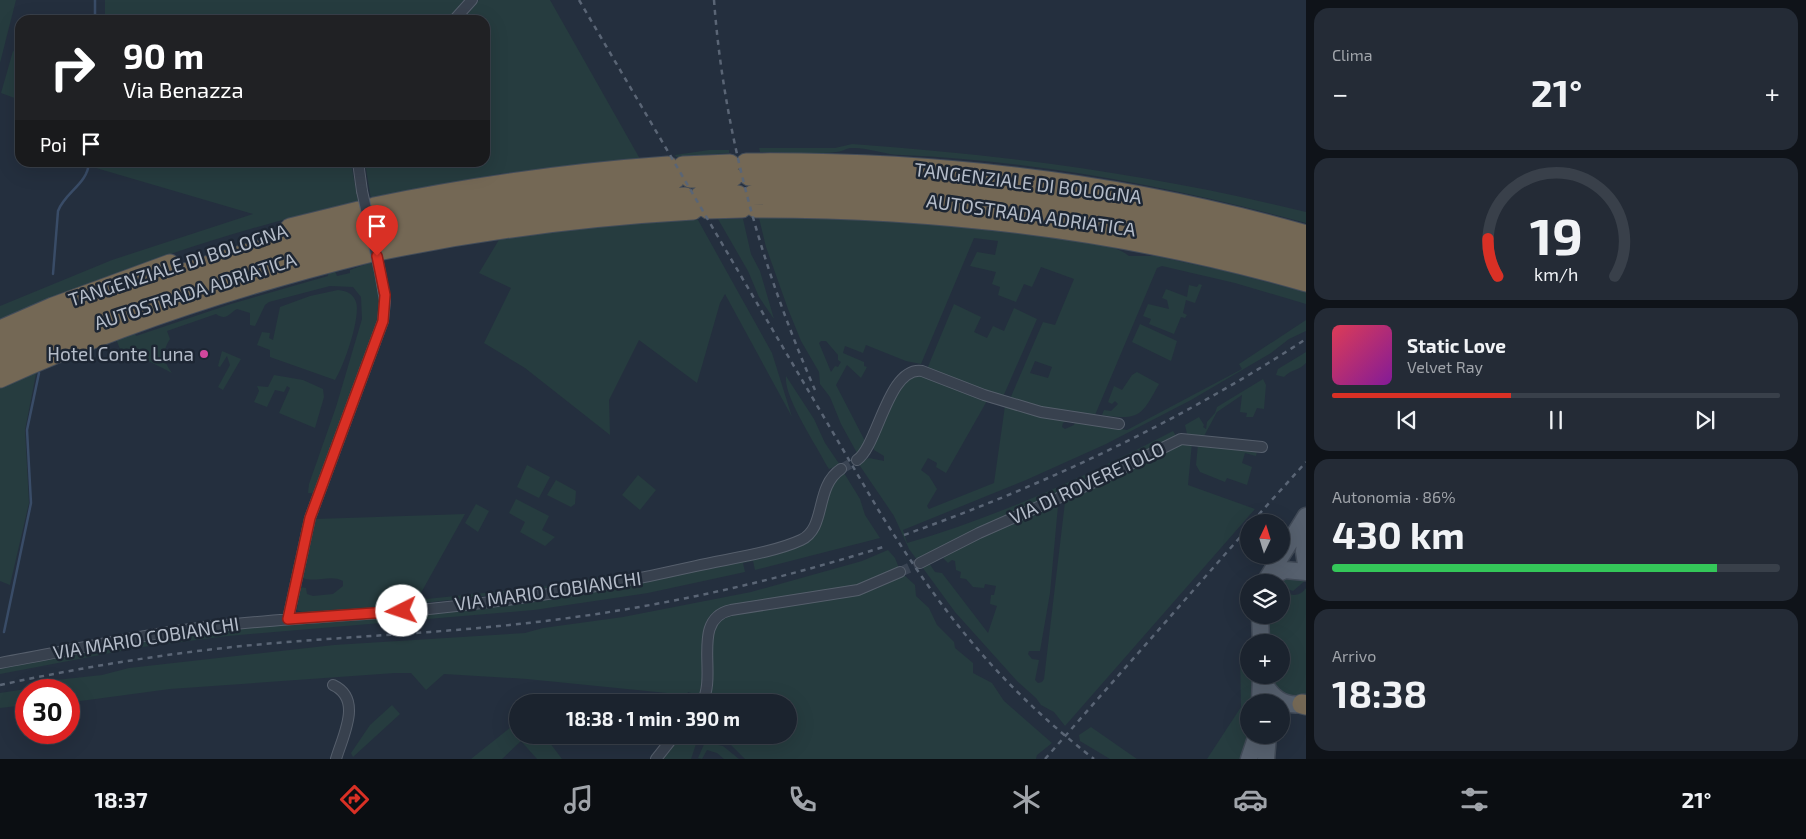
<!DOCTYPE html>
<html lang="it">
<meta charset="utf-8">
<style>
:root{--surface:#1b232e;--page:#242b36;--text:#f1f3f6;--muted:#a0a4aa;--line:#39404a;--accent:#d93025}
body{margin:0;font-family:"Exo 2",sans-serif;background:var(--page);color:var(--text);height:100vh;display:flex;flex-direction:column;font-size:19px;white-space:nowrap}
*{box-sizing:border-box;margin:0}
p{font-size:16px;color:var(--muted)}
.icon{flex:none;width:28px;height:28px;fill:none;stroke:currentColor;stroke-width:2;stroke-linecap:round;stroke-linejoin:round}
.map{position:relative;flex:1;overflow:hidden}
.details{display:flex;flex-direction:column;gap:8px;padding:8px;background:#0f1319;width:500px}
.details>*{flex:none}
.top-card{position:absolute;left:15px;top:15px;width:475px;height:152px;border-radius:15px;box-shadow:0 5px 20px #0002,0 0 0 1px var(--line);background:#202124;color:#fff;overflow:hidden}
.needle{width:32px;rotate:4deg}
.buttons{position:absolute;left:1240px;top:514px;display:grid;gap:10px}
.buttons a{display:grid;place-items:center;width:50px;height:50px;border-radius:50%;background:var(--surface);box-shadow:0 5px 20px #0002,0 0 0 1px var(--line);font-size:25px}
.speed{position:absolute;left:15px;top:679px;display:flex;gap:10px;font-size:25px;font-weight:700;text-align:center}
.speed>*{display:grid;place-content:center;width:65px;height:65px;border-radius:50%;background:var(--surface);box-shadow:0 5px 20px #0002,0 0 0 1px var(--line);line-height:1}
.speed .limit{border:8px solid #d22;background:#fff;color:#111}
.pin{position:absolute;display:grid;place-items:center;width:42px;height:42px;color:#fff;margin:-51px -21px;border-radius:50% 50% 50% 0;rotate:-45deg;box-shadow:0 0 5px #0007}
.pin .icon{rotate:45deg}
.me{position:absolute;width:55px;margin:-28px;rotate:266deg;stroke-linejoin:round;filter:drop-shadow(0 0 4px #0008)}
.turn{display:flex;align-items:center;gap:18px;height:105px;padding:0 25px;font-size:22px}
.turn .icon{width:65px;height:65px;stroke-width:2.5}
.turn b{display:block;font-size:35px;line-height:42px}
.then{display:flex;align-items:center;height:48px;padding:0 25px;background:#0003;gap:10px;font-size:19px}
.big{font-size:38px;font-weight:700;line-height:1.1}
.details .widget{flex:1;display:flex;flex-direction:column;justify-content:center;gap:8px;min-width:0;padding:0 18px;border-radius:15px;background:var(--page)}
.details .dial{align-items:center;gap:0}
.dial svg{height:130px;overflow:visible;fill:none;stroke:var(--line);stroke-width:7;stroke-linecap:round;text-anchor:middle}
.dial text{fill:var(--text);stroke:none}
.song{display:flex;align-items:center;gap:15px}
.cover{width:60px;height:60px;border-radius:8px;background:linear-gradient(135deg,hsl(350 70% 55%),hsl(290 70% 35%))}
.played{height:5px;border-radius:2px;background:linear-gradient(90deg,var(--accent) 40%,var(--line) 40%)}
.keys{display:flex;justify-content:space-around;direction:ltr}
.heat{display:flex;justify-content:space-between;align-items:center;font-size:28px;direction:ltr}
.charge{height:8px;border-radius:4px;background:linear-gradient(90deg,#34c759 86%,var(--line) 0)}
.trip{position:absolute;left:509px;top:694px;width:288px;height:50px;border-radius:25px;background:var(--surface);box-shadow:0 5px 20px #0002,0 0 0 1px var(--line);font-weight:700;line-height:50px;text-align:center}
.tab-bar{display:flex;height:80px;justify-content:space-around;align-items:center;background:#0b0e12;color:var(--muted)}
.tab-bar .icon{width:35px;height:35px}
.tab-bar .active{color:var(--accent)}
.tab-bar b{font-size:22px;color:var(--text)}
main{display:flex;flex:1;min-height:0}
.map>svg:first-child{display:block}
</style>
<main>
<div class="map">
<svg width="1306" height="759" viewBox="0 0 1306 759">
<rect width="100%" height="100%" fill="#242f3e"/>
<path fill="#263c3f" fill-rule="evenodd" d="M0,0H16L0,63Z
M105,0H464L447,20H105Z
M479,0H550L640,159L499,174L371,199L365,163L485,162V20H463Z
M13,51L20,53V100L1,93Z
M852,144C1007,155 1155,175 1306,212V223C1175,187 1038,161 902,155C885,155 868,147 850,148C845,149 841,152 836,152C811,155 784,152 760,152L759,148H835Z
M709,150H729V153L676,157L675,155Z
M97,163H351L358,201C235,229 116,270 0,319V306L112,260L253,214L96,168Z
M759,218C855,217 950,224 1045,236C1070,240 1111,241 1129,256H1155L1221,270L1306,292V304L1235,283L1162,266L1157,268L1095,415L1094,417L1069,410L1059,412L1010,399L1043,322L1055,325L1074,279L1041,267L1032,287L1024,284L1016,302L998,295L1000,287L992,284L996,272L970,266L977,252L995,255L998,241L974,238L921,364L906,361L866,345L863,353L845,346L843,353L864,362V366L867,367L861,378L847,365L836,385L865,441L857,453L841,424L830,397L820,384L819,372L801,341L788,309L766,247ZM821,341H826L838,355V360L841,362L838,367L835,366L831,372L819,343ZM1035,361L1052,367L1048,378L1030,373Z
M688,219L698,220L772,353L792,417L725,294L720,303L697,383L639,340L609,400L610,435L525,368L484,343L511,288L479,273L500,238L585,227Z
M718,219H743L751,254L760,271L774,319L759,297L748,271Z
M372,262L380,290L381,314L313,493H308L309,484L336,407L362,319L361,297L353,287L330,286L269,302L265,305L255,326L250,325V313L237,309C230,312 227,322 216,314L167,331L170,339C162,351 163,362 172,373L129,351L120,349L116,339L135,333L136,336L231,304L328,276V273L335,271L337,276L350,273V270Z
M1199,284L1202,285L1195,303L1186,300L1183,313L1187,315L1185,318L1181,317L1174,334L1149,324L1151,319L1143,316L1148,304L1169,309L1167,300L1162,298L1166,289L1187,297L1189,285L1197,287Z
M338,290C346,291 353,293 356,302C361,317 344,366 335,380L270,357V350L257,345L262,332L270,333L269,338L273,340L280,307L310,296Z
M954,304L981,317L974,332L987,338L993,326L1004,331L1014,308L1037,319L1003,397L927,369Z
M1306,320V331L1289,339L1271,353L1191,400L1106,444L1026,480L903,530L907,543C1000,516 1087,476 1173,431L1176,436L929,563L935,572L942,573L988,633L997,606L990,604L991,595H994L996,586L985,584L984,588L973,587L966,579L960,578L961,572L956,570L955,561L952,560L948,563L943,558L984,535L1058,506L1050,593L1040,651H1029L1028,654L1032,659L1039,660L1035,680L1038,683L1042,682L1044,679L1065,502L1183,443H1192L1188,485L1255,509L1065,726L1054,712L1041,705L1036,698L1017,681L955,612L909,549L894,516L860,466L859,463L869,458L884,461V456L874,450L873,444C884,422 893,385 916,374L988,399L946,473L936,467L937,463L928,458L921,470L929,476L937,489L927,506L929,509L994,483L1005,406L1069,420L1063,423L1062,427L1065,429L1074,425L1075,422L1127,430L1242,369L1239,364Z
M1140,324L1177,341L1171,361L1132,342Z
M222,351L241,359L223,390L218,387L230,365L227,356L220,367L218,366Z
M1306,352V363C1300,370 1290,370 1284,377L1276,375L1278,369Z
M43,369L36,374L25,430L29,503L10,585L0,581V387Z
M1137,372L1159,384C1142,415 1140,421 1102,415L1104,410L1111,411L1118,404L1115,401L1112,404L1108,402L1114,386L1122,390L1132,375Z
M274,375L303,380L323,389L324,397L315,428L279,413L290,388L287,386L284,392L275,390L267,407L254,402L259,391L257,386L268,387Z
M786,376L814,419L825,443L840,465L829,469L827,466C817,446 783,396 786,376Z
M1263,379L1266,385L1264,409L1257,408L1253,417H1246L1247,413L1240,412L1242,395L1217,412L1204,436L1187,434L1185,425L1199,417L1204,425L1203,427L1206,429L1207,422L1215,413L1217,407Z
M1198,444L1257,451L1256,456L1245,453L1242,463L1252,467L1247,485L1227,478L1225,482L1200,472L1196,465Z
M527,465L550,477L539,498L517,487Z
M844,473L860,499L865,515L880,538L755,570L753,561L743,563L745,572L648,593L534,610L228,636L142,647L0,674V667L107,646L194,632L439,612L805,542C815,520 824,488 844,473Z
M638,475L656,490L640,510L622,495Z
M556,480L576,491L575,504L571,507L547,495Z
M516,499L549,516L542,530L555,537L545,546L520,532L525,522L509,513Z
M476,504L489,511L478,532L465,523Z
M465,514L417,600L541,587L611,575L610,578L553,588L407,605L304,613L297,610L300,587L306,588L307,594L313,596L333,594L343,586V581C331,574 316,583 302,578L316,519Z
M888,550L895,558L899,568L854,586L726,606C684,618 717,669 699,696L688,692L687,695L527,679L444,674L426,690L411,673H395L170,689L73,702H69V690H26V705L0,708V693L39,687L56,680L102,675L129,668L334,645L525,633L543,628L623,617L751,592L862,561Z
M903,574L915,585L916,596L929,608L937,625L954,642L955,648L973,663V673L992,683L1004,701L1052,743L1037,755L1036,759H745L731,745L716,735H788V702H710C716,679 705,641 717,623C720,620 726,617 730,615L858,595L878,588Z
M1286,577L1306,580L1293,591L1287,589L1278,581Z
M1306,588V695C1289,701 1274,692 1271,675H1281V642H1270L1269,615H1281V589C1289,597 1300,597 1306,588Z
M1240,649L1249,654V675H1252L1253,702H1249C1249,723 1249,740 1241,759H1207L1241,707Z
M392,705L400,714L353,757L351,753L370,725Z
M517,722L518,735H544L562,759H537L521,741L502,759H471Z
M1091,727L1137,759H1110L1080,741L1079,735Z
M681,735L690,738L693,735H699L691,759H661Z
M705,742L723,746L739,759H724L717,753L707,750L702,759L698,758Z"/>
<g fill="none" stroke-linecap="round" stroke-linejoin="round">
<path stroke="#394c67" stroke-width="2.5" d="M95,0V20
M53,274L58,211C65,192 88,184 89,162
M4,632L31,503L27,430L39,373"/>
<path stroke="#3a4453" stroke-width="10" stroke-dasharray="10 5" stroke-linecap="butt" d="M841,469L857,460
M900,572L920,563"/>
<g stroke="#565f6c" stroke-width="12">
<path id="street" d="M454,20L472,0
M358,162L362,191
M857,460C878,446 888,366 922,371L984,395L1041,412L1119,424
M920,563L979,533L1090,484L1181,439L1262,447
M288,619L310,518L383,321L385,301L380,272
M0,663C79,649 156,631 235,624C297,618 358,615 420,610C512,601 605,587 696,566C726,559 773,553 801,540C827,528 814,487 841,469
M333,685C363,699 343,735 336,759
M702,702C718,675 690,619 731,610L858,590L900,572
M656,759L675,735"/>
</g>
<g stroke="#414a57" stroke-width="19">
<path id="primary" d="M1306,537L1304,551L1306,564
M1268,578L1285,570L1306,572
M1265,582L1306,516
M1260,615L1261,642
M1262,675C1267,696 1285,709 1306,703
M1260,702L1261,677
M1249,759L1257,735
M1266,759L1268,735"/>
</g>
<g stroke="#434c59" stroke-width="21">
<path id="highway" d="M746,163C935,161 1124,183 1306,235
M683,166L730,164
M749,176C937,174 1125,197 1306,249
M690,178L733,177
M752,195C939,192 1127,215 1306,268
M700,196L738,195
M374,207C471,187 569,173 668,166
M756,208C942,208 1127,230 1306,282
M708,209L742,208
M377,221C475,200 574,186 675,179
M290,228L359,211
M380,237C481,216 582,203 685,197
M383,250C485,229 588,216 693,210
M0,330L53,307L170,264
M0,344C117,292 237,252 362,224
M0,363C118,311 239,269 366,240
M0,378C119,324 242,284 368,253
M1302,704L1306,705"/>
</g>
<use href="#street" stroke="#38414e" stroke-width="10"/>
<use href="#primary" stroke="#56606e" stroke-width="16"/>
<use href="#highway" stroke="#746855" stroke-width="19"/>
<path stroke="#5a6575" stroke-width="2.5" stroke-dasharray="5 5" stroke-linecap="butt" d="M579,0L879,511C942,613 999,685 1094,759
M714,0C724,135 761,266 815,390
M1252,522L1306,462
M904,535C1045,485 1181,421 1306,339
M0,685C83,667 168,653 253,645C350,636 448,633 545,621C660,607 772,582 883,547
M1045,759L1249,527"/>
<g stroke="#565f6c" stroke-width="12" stroke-linecap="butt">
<path id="street-bridge" d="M362,191L380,272"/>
</g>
<use href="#street-bridge" stroke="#38414e" stroke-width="10"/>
</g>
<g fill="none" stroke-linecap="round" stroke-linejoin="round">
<g stroke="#8d1f18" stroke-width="12">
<path id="route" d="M377,256L385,295L383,321L310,518L288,619L402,611"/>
</g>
<use href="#route" stroke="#d93025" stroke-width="9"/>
</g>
<circle fill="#d1479c" stroke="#1d2633" stroke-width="2" cx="204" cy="354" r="5"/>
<g text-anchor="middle" stroke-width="5" stroke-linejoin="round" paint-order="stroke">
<g font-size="19" fill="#b4bcc9" stroke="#1d2633">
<text transform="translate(1028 183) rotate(7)" y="7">TANGENZIALE DI BOLOGNA</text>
<text transform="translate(1031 215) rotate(8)" y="7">AUTOSTRADA ADRIATICA</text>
<text transform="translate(178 265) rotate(-18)" y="7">TANGENZIALE DI BOLOGNA</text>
<text transform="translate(195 291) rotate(-18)" y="7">AUTOSTRADA ADRIATICA</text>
<text transform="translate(1087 483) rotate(-25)" y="7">VIA DI ROVERETOLO</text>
<text transform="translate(548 591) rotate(-8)" y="7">VIA MARIO COBIANCHI</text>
<text transform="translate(146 638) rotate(-9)" y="7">VIA MARIO COBIANCHI</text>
</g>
<g font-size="19" fill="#b4bcc9" stroke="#1d2633" text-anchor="end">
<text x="194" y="361">Hotel Conte Luna</text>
</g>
</g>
</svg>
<div class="buttons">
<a><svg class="needle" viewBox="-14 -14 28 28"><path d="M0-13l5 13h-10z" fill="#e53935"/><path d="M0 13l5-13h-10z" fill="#a0a4aa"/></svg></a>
<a><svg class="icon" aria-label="layers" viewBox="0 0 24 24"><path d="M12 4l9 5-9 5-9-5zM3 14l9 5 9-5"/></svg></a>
<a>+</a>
<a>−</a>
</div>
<div class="speed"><div class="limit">30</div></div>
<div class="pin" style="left:377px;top:256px;background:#d93025"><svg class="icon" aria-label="arrive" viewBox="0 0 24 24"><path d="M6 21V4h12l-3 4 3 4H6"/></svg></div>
<svg class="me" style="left:402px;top:611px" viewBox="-20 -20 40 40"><circle r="19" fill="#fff"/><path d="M0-13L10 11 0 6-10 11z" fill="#d93025"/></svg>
<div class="trip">18:38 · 1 min · 390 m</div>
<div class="top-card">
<div class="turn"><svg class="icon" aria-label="right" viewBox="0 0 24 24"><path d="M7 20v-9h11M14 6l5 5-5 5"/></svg><div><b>90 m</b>Via Benazza</div></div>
<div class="then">Poi<svg class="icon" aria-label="arrive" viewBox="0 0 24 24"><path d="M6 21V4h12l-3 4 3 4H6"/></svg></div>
</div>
</div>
<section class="details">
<div class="widget"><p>Clima</p>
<div class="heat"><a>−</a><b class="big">21°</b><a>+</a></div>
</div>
<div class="widget dial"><svg viewBox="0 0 100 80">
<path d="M14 69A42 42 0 1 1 86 69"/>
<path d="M14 69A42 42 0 0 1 8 46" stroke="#d93025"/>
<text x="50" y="56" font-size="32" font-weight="700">19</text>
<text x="50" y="72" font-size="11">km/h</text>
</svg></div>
<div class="widget">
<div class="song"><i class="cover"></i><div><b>Static Love</b><p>Velvet Ray</p></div></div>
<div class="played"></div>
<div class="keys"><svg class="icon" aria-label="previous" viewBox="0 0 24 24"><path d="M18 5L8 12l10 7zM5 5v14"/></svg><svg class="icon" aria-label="pause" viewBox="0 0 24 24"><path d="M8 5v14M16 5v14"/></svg><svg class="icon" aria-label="next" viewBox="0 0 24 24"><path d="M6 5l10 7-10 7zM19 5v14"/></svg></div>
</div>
<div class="widget"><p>Autonomia · 86%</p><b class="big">430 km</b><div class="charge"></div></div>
<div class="widget"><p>Arrivo</p><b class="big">18:38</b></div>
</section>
</main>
<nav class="tab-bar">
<b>18:37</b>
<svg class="icon active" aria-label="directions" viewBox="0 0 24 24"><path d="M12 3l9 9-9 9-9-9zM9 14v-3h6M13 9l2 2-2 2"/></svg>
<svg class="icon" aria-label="music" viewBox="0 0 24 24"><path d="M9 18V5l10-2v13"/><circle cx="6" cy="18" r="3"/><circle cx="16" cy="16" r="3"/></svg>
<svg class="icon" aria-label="phone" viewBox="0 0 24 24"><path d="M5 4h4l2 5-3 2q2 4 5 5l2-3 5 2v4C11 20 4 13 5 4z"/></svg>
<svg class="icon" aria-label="climate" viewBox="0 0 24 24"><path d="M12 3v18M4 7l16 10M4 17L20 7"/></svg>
<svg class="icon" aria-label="car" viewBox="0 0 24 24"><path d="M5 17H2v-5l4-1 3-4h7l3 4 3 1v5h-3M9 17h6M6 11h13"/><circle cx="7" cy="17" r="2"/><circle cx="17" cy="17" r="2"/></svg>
<svg class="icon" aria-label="filters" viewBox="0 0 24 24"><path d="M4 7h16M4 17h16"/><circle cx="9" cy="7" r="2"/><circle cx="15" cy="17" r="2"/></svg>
<b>21°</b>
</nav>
